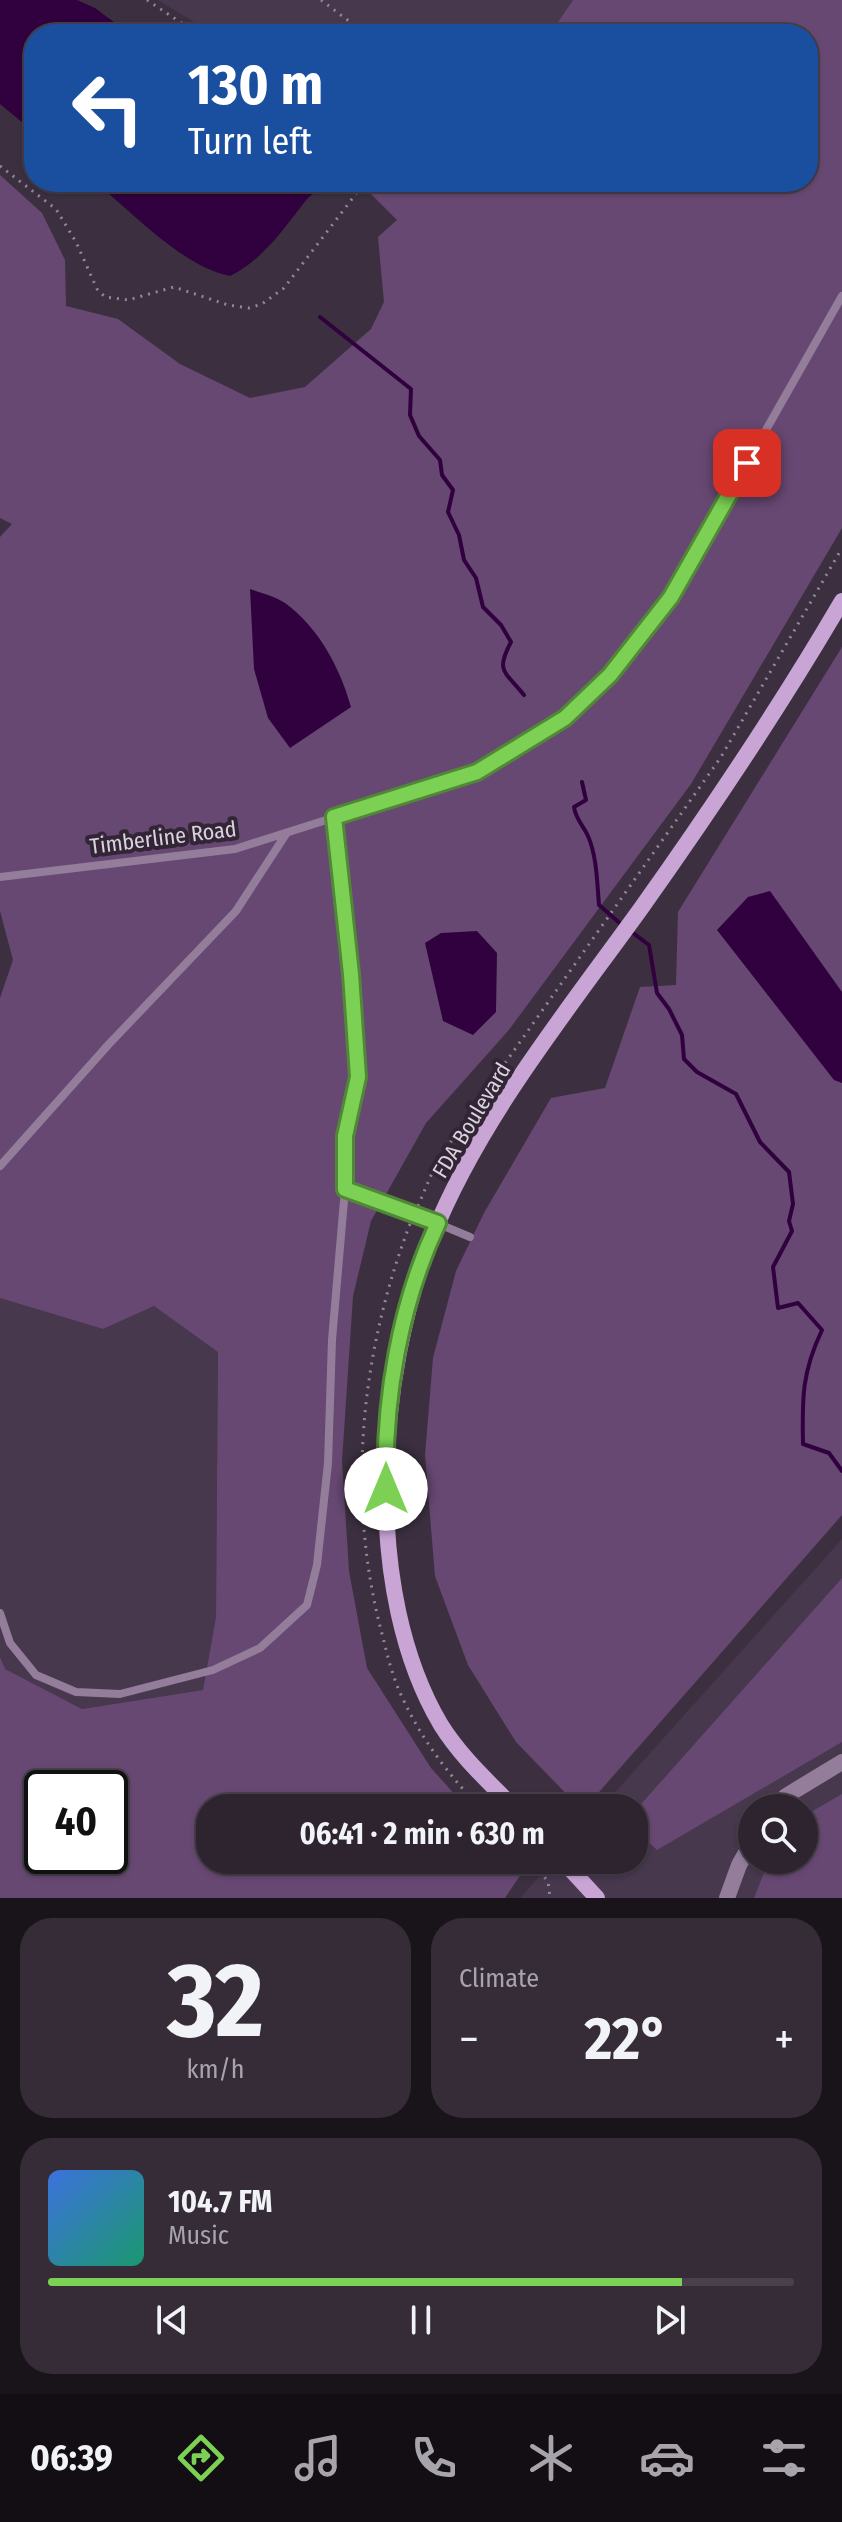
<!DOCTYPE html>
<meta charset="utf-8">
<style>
:root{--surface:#2d2430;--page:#352c38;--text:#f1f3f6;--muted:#a7a4ab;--line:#48414c;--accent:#7cd154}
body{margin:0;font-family:"Fira Sans Condensed",sans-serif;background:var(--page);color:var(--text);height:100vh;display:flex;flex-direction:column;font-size:30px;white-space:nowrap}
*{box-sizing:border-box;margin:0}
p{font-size:26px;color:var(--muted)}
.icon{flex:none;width:44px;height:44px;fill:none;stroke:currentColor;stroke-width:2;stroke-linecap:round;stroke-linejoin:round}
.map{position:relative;height:1898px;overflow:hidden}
.sheet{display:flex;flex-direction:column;gap:20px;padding:20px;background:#19141a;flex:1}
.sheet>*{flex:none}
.hud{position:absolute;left:24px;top:24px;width:794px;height:168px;border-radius:32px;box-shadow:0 2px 6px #0004,0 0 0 2px var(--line);background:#1a4fa0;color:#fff;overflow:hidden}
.buttons{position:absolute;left:738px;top:1794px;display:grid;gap:16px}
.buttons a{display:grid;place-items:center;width:80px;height:80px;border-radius:50%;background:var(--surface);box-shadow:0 2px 6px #0004,0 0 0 2px var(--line);font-size:40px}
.speed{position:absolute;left:24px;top:1770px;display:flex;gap:16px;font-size:40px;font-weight:700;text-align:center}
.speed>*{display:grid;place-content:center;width:104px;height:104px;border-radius:50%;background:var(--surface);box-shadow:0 2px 6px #0004,0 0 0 2px var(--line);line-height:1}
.speed .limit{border:4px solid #111;border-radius:12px;background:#fff;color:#111}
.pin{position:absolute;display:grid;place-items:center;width:68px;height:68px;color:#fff;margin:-34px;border-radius:16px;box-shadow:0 4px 12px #0006}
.me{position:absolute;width:88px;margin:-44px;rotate:0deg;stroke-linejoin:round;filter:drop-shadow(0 0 6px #0008)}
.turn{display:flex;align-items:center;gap:28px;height:168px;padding:0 32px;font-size:36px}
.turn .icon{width:104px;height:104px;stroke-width:2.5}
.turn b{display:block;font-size:56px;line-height:68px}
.big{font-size:60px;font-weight:700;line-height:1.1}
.sheet .card{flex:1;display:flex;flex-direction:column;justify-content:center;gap:12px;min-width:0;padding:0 28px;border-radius:32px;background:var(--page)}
.sheet .dial{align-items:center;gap:0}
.dial b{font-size:104px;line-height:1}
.song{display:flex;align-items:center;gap:24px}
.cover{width:96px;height:96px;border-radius:12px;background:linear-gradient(135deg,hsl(220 70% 55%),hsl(160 70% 35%))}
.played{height:8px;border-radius:4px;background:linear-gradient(90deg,var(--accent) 85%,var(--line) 85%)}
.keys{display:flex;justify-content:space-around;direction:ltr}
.heat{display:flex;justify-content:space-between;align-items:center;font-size:44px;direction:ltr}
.sheet .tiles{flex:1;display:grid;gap:20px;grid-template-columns:1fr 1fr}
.card:last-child{grid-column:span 2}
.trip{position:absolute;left:196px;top:1794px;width:452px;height:80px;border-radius:32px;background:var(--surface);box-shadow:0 2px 6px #0004,0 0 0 2px var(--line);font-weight:700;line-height:80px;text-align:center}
.dock{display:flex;height:128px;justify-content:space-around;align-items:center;background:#120e13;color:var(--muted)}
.dock .icon{width:56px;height:56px}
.dock .on{color:var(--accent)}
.dock b{font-size:36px;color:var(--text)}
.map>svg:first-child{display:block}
</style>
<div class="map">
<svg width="842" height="1898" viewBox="0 0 842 1898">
<rect width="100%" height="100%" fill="#3c3040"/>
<path fill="#47384d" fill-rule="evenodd" d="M158,0H573L550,34H214Z
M0,1298L103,1329L154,1306L218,1351L216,1617L203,1690L82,1709L4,1669L0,1657Z
M842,1539V1898H520L554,1860H634V1808H601ZM752,1808H804V1860H752Z"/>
<path fill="#674872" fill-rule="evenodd" d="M573,0H842V528L691,784L508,1031L426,1123L371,1221L353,1296L342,1461L349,1571L367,1668L431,1768L467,1808H210V1860H513L523,1871L505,1898H0V1657L5,1669L82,1709L203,1690L216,1617L218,1352L154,1306L103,1329L0,1298V998L13,960L0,911V537L12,524L0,518V175L42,213L65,260L66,306L118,319L180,364L250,398L305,387L371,329L384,302L378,237L397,220L368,191L379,182H808V34H550ZM42,1788H110V1856H42Z
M842,647V1515L585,1808H580L516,1742L468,1665L435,1576L425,1455L433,1358L456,1271L484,1213L551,1098L605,1088L640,987L676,985L678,912Z
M842,1578V1742L657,1850L634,1829V1812Z
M842,1794V1898H754L769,1860H804V1816Z"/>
<path fill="#31003f" d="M0,0H77L95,8L130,34H34V132L0,104Z
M95,182H334C327,190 314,191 307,199C284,228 264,259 230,276C183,267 132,212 95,182Z
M250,589C261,593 275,596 285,603C319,628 340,668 351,707L290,748L268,718L254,669Z
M770,891L842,992V1083L834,1080L717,930L748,897Z
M477,931L497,953L496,1012L473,1035L443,1021L425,943L441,933Z"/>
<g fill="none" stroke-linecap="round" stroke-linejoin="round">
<path stroke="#31003f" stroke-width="4" d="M320,317L411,389L410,415L419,436L440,460L442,475L453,490L448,512L459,535L464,560L476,578L483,607L501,625L511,642C495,672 505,671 524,695
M582,782L586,800L574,807C576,820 583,825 588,836C597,857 597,882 599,905L622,925
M629,930L649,945L657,993L669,1009L682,1035L684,1059L697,1072L736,1094L760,1142L789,1172L793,1204L789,1221L792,1231L773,1267L778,1308L798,1303L822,1330C802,1372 802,1398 803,1444L829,1453L842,1471"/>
<path stroke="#938996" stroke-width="3" stroke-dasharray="2 6" stroke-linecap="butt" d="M147,0L198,34
M321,0L362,31L361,34
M0,166L56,209L76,242L97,289L105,297L128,300L174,287L228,305L249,308L262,304L284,288L365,182
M418,1206L435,1166L465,1120L721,757L842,548
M410,1224C361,1352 346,1495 381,1630C387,1653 392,1677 403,1699C422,1740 449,1775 480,1808
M528,1860L548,1881L550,1898"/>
<path stroke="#937d9b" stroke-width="8" d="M334,817L355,1021L358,1077L345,1136V1189
M0,877L235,849L477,772L565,718L610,675L671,597L842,296
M0,1166L109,1044L236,911L286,834
M0,1613L10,1643L36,1675L76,1692L120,1694L213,1670L260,1648L307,1605L317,1565L328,1463L332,1340L345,1189L379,1199L470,1237"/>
<path stroke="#937d9b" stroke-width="16" d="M775,1808L786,1796L842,1762
M727,1898L739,1865L752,1842"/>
<path stroke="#c8a5d5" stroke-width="16" d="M514,1808C488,1781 461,1757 441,1725C362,1592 376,1377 432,1237C479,1119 568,1010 642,907C713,807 780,707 842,601
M562,1860L597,1898"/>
</g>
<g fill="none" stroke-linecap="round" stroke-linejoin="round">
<g stroke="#518837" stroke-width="20">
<path id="route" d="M386,1489C383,1401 400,1303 438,1223L345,1189V1136L358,1077L351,974L334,817L477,772L565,718L610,675L671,597L747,463"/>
</g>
<use href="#route" stroke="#7cd154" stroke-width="14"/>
</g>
<g text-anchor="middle" stroke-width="8" stroke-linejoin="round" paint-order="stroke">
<g font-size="22" fill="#dad2dd" stroke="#322636">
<text transform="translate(163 837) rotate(-7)" y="8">Timberline Road</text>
<text transform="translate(471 1120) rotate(-59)" y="8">FDA Boulevard</text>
</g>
</g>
</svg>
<div class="buttons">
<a><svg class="icon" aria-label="search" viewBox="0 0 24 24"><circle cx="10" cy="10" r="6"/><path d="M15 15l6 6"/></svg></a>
</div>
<div class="speed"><div class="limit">40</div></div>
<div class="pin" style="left:747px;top:463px;background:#d93025"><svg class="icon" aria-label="arrive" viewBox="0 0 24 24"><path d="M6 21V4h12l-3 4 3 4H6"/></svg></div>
<svg class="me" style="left:386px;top:1489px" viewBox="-20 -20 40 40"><circle r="19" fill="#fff"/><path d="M0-13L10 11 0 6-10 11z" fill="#7cd154"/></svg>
<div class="trip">06:41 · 2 min · 630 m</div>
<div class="hud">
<div class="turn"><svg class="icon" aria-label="left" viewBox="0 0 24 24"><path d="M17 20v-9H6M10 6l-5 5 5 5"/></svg><div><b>130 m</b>Turn left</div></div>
</div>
</div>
<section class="sheet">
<div class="tiles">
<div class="card dial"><b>32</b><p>km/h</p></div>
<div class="card"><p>Climate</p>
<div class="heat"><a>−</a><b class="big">22°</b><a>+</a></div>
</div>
<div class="card">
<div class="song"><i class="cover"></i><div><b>104.7 FM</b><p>Music</p></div></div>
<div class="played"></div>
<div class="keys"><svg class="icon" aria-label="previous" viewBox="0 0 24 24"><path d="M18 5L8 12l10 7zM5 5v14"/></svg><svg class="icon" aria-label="pause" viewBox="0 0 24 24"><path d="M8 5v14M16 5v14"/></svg><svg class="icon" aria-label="next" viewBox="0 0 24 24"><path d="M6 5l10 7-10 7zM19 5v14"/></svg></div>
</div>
</div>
</section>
<nav class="dock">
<b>06:39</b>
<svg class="icon on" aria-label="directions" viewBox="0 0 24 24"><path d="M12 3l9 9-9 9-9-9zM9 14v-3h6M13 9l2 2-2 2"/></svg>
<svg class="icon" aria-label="music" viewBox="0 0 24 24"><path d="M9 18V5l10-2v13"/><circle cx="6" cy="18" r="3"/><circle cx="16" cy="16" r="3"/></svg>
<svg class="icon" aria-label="phone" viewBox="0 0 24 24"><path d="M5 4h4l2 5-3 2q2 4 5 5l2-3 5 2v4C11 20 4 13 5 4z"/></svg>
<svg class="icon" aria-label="climate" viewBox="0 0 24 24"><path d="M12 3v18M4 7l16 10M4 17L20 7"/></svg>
<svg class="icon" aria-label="car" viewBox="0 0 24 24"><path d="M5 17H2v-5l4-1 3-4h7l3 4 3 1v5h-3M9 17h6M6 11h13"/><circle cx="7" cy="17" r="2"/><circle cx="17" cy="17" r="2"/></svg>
<svg class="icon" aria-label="filters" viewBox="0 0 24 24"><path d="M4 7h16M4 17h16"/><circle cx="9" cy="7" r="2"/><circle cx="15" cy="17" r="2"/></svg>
</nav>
